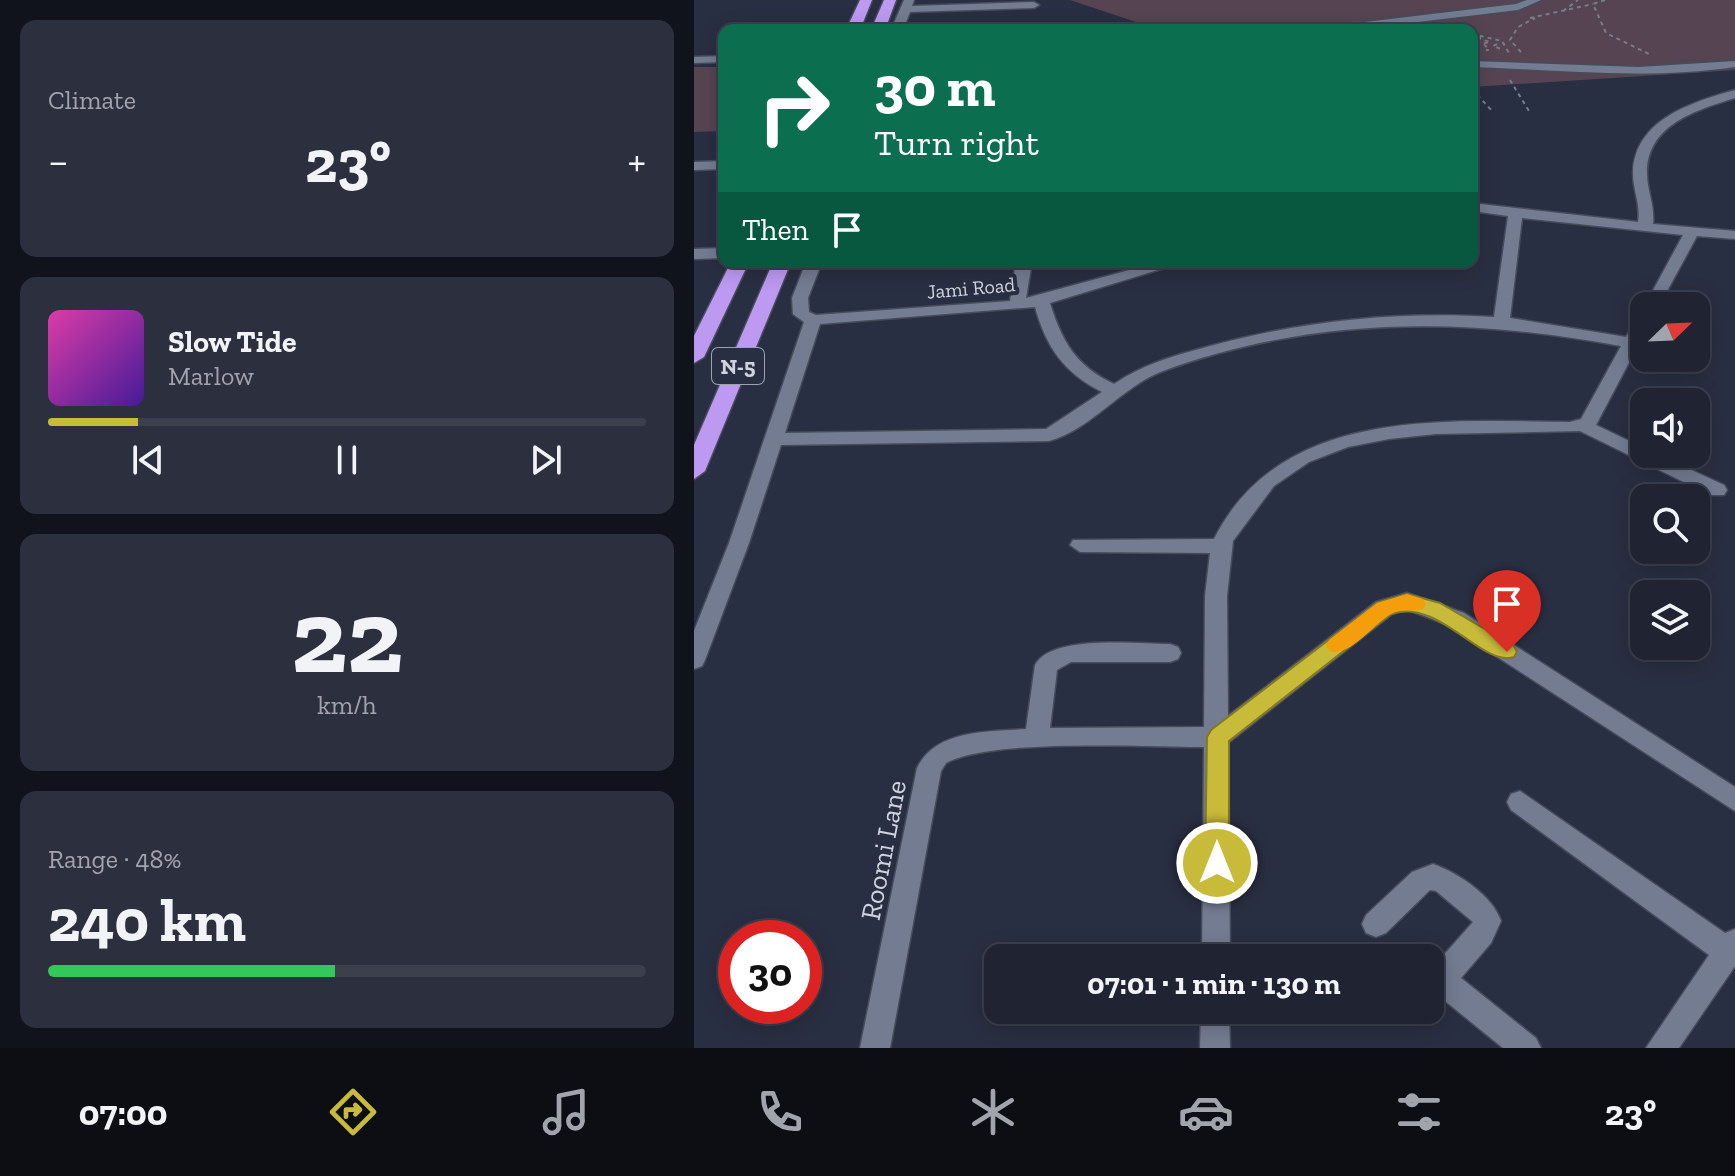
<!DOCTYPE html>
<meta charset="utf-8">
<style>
:root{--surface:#1f2332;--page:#2c2f3e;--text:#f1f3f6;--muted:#a1a4ac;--line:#3c404d;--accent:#c9bb3a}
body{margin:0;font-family:"Zilla Slab",serif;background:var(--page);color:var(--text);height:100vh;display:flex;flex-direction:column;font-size:30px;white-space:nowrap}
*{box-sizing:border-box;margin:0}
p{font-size:26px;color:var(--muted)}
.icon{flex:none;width:44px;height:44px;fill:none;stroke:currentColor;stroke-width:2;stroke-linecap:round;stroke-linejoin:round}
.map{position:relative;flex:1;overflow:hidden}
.panel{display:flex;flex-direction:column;gap:20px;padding:20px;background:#11131c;width:694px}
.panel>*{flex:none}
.banner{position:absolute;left:24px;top:24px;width:760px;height:244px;border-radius:16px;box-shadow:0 4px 20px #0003,0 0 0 2px var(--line);background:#0b6e4f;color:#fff;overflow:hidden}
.needle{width:52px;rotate:67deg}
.controls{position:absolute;left:936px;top:292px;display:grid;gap:16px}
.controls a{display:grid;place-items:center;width:80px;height:80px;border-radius:16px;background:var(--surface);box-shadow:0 4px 20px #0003,0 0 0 2px var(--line);font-size:40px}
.speed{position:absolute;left:24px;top:920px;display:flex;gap:16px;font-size:40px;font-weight:700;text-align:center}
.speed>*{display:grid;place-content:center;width:104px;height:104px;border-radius:50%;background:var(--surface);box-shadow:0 4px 20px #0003,0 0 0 2px var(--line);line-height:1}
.speed .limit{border:12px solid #d22;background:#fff;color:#111}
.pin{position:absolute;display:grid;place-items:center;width:68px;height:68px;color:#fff;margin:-82px -34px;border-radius:50% 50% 50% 0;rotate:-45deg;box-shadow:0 0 8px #0007}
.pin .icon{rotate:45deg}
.me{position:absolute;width:88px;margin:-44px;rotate:0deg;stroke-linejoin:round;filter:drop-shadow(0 0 6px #0008)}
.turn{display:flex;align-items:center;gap:28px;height:168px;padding:0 24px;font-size:36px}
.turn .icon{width:104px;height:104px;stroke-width:2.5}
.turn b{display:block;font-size:56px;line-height:68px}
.then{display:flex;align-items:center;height:76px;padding:0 24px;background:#0003;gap:16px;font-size:30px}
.big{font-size:60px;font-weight:700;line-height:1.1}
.panel .widget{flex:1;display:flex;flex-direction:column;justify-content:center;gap:12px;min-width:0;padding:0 28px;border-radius:16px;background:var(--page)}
.panel .dial{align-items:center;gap:0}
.dial b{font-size:104px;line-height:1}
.song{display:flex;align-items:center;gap:24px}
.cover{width:96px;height:96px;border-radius:12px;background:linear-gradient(135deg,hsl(320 70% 55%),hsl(260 70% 35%))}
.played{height:8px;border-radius:4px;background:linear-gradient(90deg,var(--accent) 15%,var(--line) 15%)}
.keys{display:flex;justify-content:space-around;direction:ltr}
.heat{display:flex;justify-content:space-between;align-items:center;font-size:44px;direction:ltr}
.charge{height:12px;border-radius:6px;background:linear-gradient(90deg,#34c759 48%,var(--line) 0)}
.trip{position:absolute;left:290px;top:944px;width:460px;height:80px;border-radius:16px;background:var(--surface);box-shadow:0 4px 20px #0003,0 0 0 2px var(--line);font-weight:700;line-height:80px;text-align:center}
.tabs{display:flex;height:128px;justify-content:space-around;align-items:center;background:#0c0e14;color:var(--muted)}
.tabs .icon{width:56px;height:56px}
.tabs .active{color:var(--accent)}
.tabs b{font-size:36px;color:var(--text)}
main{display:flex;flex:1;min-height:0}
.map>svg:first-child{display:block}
</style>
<main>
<section class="panel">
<div class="widget"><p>Climate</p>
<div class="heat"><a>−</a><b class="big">23°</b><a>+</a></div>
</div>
<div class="widget">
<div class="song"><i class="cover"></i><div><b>Slow Tide</b><p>Marlow</p></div></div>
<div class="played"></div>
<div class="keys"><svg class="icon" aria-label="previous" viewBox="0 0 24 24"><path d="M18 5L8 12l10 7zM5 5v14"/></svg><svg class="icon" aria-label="pause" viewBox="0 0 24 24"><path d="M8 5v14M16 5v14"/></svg><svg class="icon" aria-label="next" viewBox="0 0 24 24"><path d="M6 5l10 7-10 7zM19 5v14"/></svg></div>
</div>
<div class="widget dial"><b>22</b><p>km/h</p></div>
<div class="widget"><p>Range · 48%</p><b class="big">240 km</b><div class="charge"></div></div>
</section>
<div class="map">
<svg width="1041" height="1048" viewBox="0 0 1041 1048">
<rect width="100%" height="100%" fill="#292f42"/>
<path fill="#564452" d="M376,0H1041V70L778,87V30H466Z
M0,67H30V131L0,132Z"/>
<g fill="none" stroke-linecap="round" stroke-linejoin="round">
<g stroke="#464c5b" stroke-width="3">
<path id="minor" d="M210,0H220L218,6L340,2L345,5L340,8L216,12L209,30H197Z
M833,0H847L824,10L657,30H623L629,27L822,4Z
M30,56V62L0,63V57Z
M778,61L944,67L1041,61V67C953,80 866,70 778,67Z
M1041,90V98C1002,110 952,125 953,174C953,191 961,205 959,224L1041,231V239L1003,236L965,306L950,307L989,235L828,218L816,318L932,337L944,316L950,314V334L902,425L950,448V454H963L1030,485L1033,490L1030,495H1016L886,431L742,434L695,439L654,447L615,462L580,486L539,541L533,596L534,716L682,602L713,593L770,613L1041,787V811L754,625L712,609L698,614L534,743L536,958H508L510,747C452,747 298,738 252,763L247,771L196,1048H166L223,768C242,729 294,732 332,729L341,665C357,634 444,644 476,644L484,647L487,653L484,659L476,662H377L363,670L356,728L510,727L511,596L516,553L386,552L376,545L379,540L520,539C587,406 750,421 876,422L887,419L927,346C773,317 619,316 469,371C427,387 398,429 355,441L87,445L55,543L11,660L8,666L0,669V631L35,543L110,322L99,314L98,298L112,262H128L114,298L115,312L122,315L316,301L322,262H338L332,298L465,262H490L356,303C368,342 382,366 420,384C449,364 482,355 516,346C608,321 704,311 800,317L814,216L778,211V203L944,222C947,205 939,191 939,173C940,120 998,102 1041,90ZM341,307C352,347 370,373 408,392L352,429L91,433L126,324Z
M30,161V169L0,170V162Z
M30,248V258L0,259V249Z
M826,791L1031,933L1041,929V966L985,1048H952L1015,955L817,810L813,802L817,794Z
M739,864C764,873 798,895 807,921L797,943L767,978L842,1038L847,1048H809L745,996L736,976L740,966L779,922L742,891L736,890L692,933L682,937L672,933L668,924L672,915L718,872Z
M507,1010H535L536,1048H506Z"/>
</g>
<g stroke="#464c5b" stroke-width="3">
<path id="highway" d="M166,0H178L166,30H152Z
M190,0H202L191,30H177Z
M37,262H55L10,357L0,363V336Z
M79,262H97L11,471L0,479V445Z"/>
</g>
<path stroke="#777c8b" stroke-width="2" stroke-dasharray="4 4" stroke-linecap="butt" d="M911,0L899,4L912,33L955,54
M869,11L884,0
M836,18L899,4
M778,34L808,41L815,53
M783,38L796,42L788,44L780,40Z
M783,38H787
M790,44L795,50H792
M803,44L799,46L807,49
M827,52L816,40L824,27L841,18
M816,80L835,111
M778,89L799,112"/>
<use href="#minor" fill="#747c92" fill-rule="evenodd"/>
<use href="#highway" fill="#bd99f2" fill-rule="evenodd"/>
</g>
<path fill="#c9bb3a" stroke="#837a26" stroke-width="2" d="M713,594L746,603L820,646L823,652L820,657C788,668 745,597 697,614L535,741V863L531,871L523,874L515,871L511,863L513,737L517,730L683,603Z"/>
<path fill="#f59e0b" d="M713,594L729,599L732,604L729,609C719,612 710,608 699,613C680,622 657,658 635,651L632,645L635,640L683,603Z"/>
<g text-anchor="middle" stroke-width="8" stroke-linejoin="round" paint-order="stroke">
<g font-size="20" fill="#cfd3df" stroke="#292f42">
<text transform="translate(277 288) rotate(-5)" y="7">Jami Road</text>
</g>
<rect fill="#292f42" stroke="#9da2b0" stroke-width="2" x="18" y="348" width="52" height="36" rx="6"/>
<g font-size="22" font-weight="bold" fill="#cfd3df">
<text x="44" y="374">N-5</text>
</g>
<g font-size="28" fill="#cfd3df" stroke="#292f42">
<text transform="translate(189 850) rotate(-79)" y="10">Roomi Lane</text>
</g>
</g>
</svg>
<div class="controls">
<a><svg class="needle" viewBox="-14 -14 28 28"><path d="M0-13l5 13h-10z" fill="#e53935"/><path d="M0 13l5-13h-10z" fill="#a1a4ac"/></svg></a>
<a><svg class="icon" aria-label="sound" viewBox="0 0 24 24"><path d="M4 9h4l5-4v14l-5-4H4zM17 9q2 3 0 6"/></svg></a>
<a><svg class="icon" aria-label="search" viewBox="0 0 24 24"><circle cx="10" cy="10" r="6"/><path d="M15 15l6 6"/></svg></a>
<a><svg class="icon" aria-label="layers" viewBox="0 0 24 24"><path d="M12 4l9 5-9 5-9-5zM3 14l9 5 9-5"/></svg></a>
</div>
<div class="speed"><div class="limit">30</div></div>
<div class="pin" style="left:813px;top:652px;background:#d93025"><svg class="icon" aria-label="arrive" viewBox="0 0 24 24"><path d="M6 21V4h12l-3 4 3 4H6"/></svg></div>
<svg class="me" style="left:523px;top:863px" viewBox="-20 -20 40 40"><circle r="17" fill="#c9bb3a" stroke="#fff" stroke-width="3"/><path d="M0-11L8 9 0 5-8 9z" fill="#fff"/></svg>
<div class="trip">07:01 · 1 min · 130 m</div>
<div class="banner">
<div class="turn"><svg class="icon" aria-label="right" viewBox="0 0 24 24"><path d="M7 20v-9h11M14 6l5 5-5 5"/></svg><div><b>30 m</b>Turn right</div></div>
<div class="then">Then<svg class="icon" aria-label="arrive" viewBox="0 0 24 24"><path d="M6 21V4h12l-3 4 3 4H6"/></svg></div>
</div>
</div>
</main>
<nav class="tabs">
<b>07:00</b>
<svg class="icon active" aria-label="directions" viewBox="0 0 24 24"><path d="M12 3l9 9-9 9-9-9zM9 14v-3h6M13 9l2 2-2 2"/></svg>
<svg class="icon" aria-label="music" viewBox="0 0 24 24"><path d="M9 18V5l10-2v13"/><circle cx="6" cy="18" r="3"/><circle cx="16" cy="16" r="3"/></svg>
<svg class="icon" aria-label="phone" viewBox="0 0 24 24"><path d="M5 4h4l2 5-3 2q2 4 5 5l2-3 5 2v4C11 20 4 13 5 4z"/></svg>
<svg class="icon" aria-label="climate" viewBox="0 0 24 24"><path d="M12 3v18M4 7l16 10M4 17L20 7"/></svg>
<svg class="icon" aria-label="car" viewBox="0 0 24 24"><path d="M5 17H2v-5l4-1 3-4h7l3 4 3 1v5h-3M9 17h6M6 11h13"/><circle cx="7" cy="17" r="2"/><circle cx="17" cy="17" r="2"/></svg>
<svg class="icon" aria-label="filters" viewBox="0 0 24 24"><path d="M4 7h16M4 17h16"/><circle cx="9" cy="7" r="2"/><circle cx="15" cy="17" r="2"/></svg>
<b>23°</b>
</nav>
